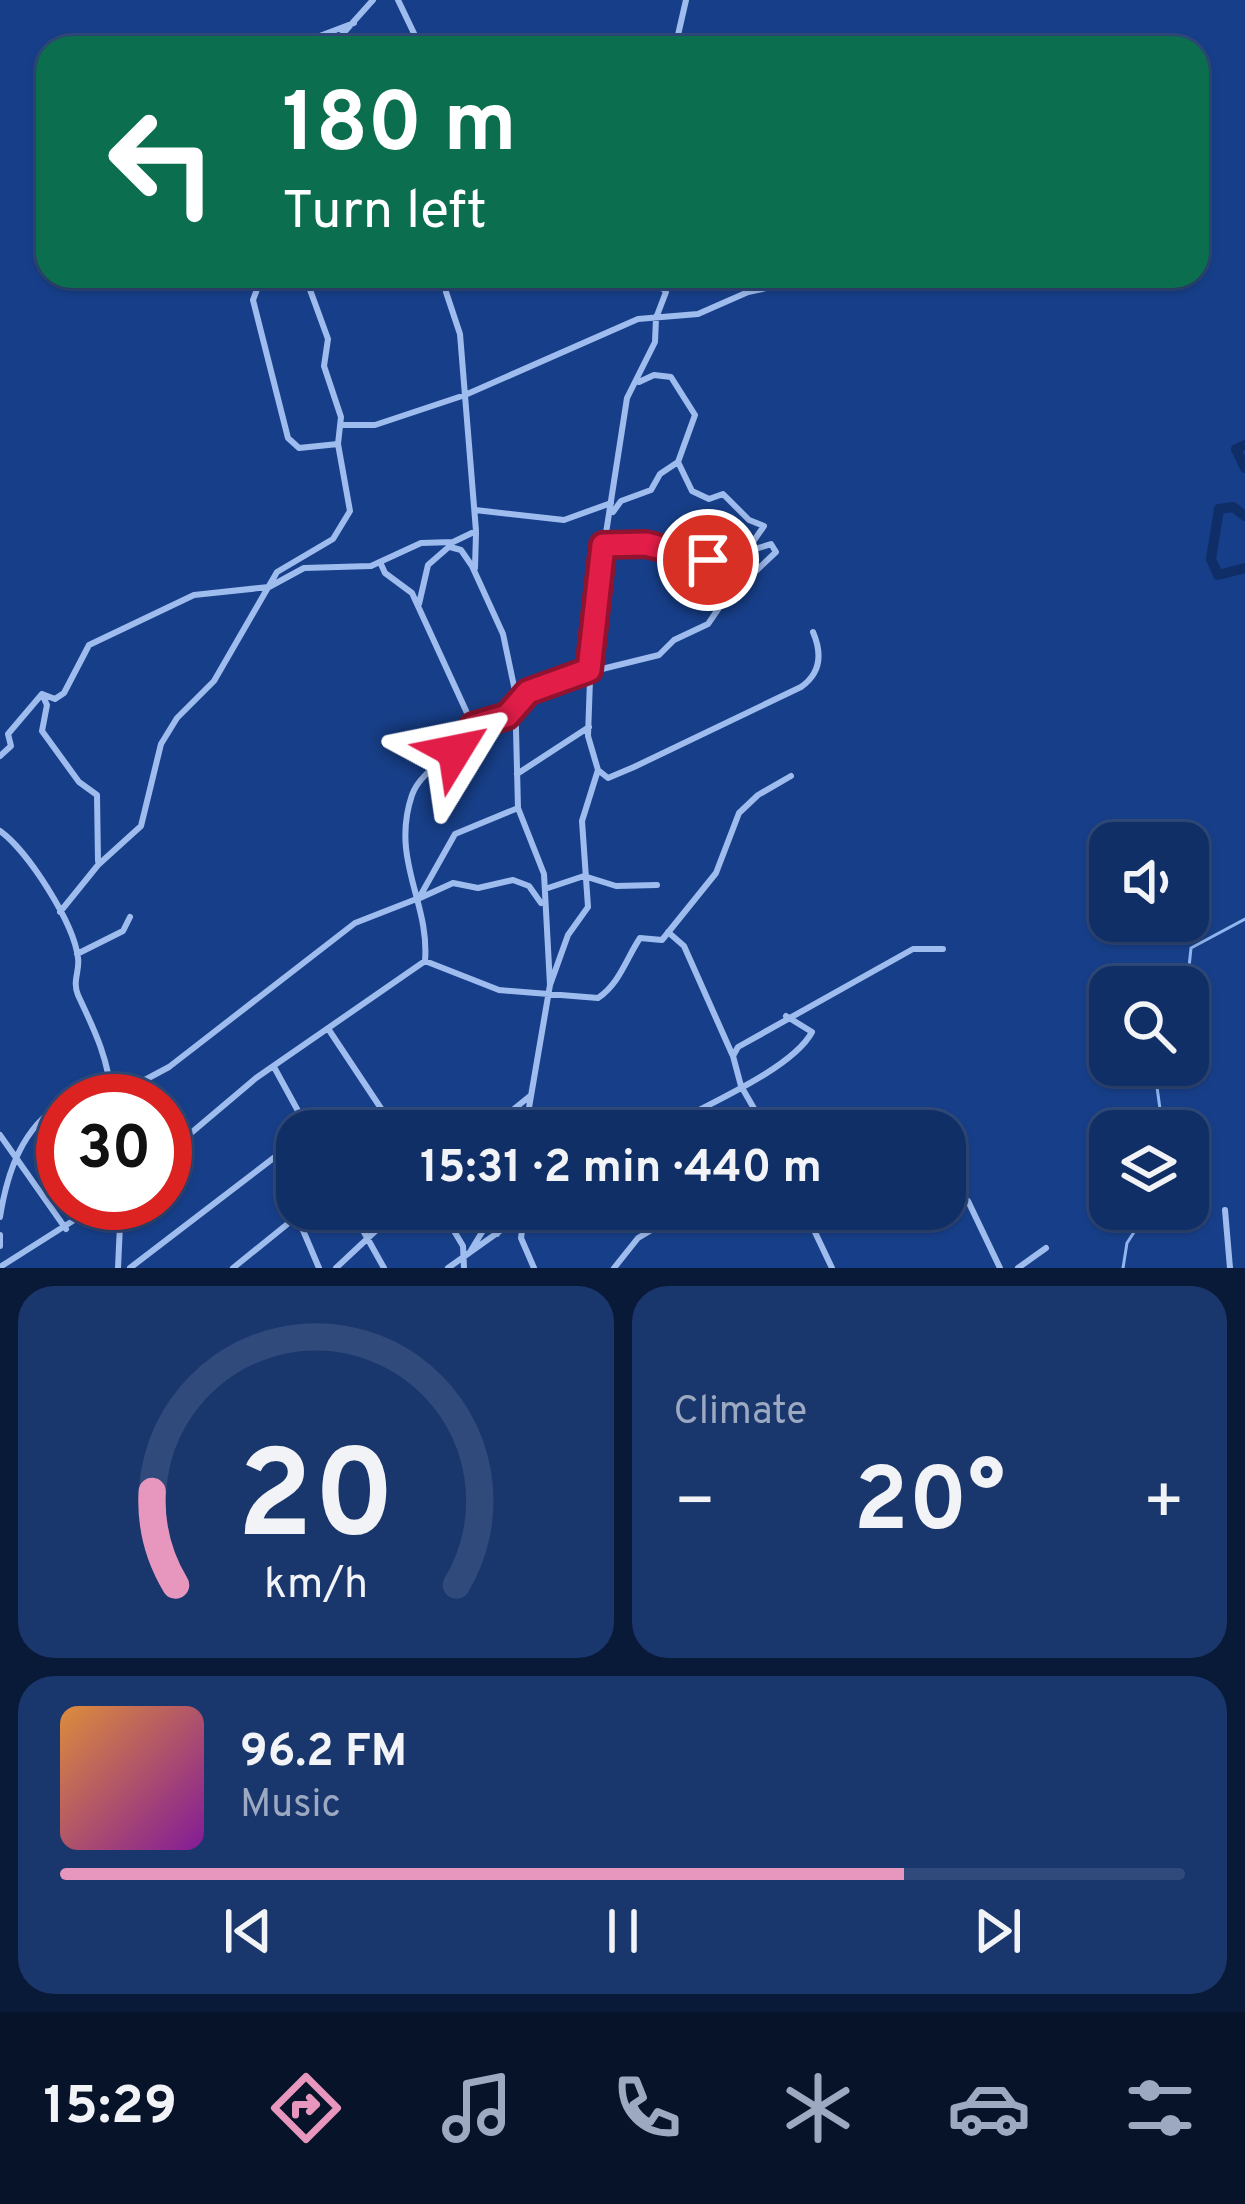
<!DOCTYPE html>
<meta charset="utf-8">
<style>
:root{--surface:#112f67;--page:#1a376d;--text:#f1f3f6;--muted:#9ca9c0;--line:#304a7b;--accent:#e797bd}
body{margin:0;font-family:Overpass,sans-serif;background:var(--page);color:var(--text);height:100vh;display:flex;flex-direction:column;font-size:45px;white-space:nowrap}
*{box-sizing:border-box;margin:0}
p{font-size:39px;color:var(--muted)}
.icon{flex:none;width:66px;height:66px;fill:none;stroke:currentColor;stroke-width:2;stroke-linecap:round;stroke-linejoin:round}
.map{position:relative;height:1268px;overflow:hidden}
.drawer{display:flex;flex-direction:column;gap:18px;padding:18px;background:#091a39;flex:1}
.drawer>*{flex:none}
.top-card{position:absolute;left:36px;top:36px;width:1173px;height:252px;border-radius:36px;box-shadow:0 3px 9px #0004,0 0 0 3px var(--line);background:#0b6e4f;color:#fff;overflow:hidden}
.controls{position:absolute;left:1089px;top:822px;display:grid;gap:24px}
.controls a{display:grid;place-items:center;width:120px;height:120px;border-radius:24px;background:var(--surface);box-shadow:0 3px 9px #0004,0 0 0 3px var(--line);font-size:60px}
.speed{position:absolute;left:36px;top:1074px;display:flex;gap:24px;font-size:60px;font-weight:700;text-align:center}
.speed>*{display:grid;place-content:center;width:156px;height:156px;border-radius:50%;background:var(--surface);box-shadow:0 3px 9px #0004,0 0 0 3px var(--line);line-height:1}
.speed .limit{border:18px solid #d22;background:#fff;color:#111}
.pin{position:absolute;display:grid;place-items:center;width:102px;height:102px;color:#fff;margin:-51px;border:6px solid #fff;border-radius:50%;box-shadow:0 3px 12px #0007}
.me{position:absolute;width:132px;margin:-66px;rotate:55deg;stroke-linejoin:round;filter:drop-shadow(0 0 9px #0008)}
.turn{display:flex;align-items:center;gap:42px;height:252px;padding:0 48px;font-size:54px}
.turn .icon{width:156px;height:156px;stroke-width:2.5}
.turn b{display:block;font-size:84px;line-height:102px}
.big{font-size:90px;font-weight:700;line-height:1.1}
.drawer .tile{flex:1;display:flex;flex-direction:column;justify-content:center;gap:18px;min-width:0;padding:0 42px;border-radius:36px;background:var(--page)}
.drawer .dial{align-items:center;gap:0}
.dial svg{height:312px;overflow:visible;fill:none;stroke:var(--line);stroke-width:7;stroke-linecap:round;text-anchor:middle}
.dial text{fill:var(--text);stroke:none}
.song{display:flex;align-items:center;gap:36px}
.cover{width:144px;height:144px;border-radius:18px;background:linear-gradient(135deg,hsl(30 70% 55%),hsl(290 70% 35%))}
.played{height:12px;border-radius:6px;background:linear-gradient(90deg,var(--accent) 75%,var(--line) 75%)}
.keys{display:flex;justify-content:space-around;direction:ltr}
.heat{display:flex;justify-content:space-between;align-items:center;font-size:66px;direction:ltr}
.drawer .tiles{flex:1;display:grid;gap:18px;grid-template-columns:1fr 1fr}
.tile:last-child{grid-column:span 2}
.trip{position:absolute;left:276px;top:1110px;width:690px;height:120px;border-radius:36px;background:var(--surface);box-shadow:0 3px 9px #0004,0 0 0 3px var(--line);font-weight:700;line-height:120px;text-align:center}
.tabs{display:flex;height:192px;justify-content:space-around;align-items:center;background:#071329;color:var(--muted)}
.tabs .icon{width:84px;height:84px}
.tabs .active{color:var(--accent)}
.tabs b{font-size:54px;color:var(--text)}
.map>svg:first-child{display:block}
</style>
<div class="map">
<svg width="1245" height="1268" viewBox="0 0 1245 1268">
<rect width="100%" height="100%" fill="#173f89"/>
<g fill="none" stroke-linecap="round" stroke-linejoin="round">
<path stroke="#91b5f1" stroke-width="3" d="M1173,987L1189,967L1191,948L1245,919
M1154,1065L1163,1131
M1123,1268L1127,1243L1149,1209"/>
<path stroke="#0f2d66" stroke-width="10" d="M1245,445L1236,449L1245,468
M1245,516L1233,507L1219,509L1211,559L1218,575L1245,568"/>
<path stroke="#9fbcee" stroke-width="6" d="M398,0L421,48
M288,48L354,23
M330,48L373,0
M675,48L686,0
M262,276L253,300L288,438L299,448L338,444
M343,425H375L465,395L638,319L698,314L748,292L795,282
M678,462L692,491L709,499L723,494L749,520L764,526L748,549
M475,510L564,520L611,503
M613,512L621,501L651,490L660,474L678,462L695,415L671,377L654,375L639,382
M450,547L461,550L472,566L503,634L515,691L518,808L544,874L550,985L525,1131
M380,562L385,573L412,593L473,726
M475,568L476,533
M419,604L428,565L451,545
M42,694L47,705L42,731L79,782L97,795L98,861
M0,756L11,746L8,734L42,694L55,699L64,693L89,645L194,595L269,587L304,568L371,566L421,543L453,542L476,531L460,334L446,292L447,276
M598,770L608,778L634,767L801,687C821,673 822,653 813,632
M517,774L589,727
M0,831C28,851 74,923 78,958C80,971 72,981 78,995C95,1031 109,1060 112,1101
M545,889L584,876L616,886L657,885
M420,898L453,883L478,888L513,880L529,886L541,903
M60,912L98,865L141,826L161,744L177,718L214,681L277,572L333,539L350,511L338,444L341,417L324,366L328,339L305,276
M668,932L684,946L732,1054
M77,954L123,931L130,917
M425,961L499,990L598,998C620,983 626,959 640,938L662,940L716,873L739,813L758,795L791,776
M550,985L568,935L588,907L582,821L598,770L588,736L592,623L627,398L655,342L656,318L666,292L651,276
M329,1030L396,1131
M274,1067L309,1131
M68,1101L141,1082L169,1067L355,923L419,898L455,834L518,808
M487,1131L530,1096
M659,1131C699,1108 792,1070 812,1032L786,1016
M767,1131L741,1086L733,1056L738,1047L913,949H943
M778,1131L783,1127
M0,1135L66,1229
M165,1155L256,1078L425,961C430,902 390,860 412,795C423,765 462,756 473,726L507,716L521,698L545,683L659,655L674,640L708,624L723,602L776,552L771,544C702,568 671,545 603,545
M968,1201L1000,1268
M351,1209L384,1268
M441,1209L463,1246L464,1268
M497,1209V1234
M804,1209L832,1268
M1225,1210L1230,1268
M297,1216L319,1268
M0,1217C7,1173 22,1127 63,1103
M524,1217L521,1238L534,1268
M0,1235V1246
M470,1252L496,1209
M0,1267L101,1203
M118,1268L121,1203
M130,1268L297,1140
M233,1268L306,1209
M336,1268L399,1209
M448,1268L531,1209
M614,1268L638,1238L687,1209
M1018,1268L1046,1248"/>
</g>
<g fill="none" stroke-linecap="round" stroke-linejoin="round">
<g stroke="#92132f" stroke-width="30">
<path id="route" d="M455,751L473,726L507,716L528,692L589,670L603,545L646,544L708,560"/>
</g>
<use href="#route" stroke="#e11d48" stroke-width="21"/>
</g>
</svg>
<div class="controls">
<a><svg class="icon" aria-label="sound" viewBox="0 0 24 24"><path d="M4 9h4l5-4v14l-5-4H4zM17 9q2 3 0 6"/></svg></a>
<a><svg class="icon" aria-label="search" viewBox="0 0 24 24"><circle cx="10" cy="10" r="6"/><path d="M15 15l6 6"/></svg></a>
<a><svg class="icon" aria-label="layers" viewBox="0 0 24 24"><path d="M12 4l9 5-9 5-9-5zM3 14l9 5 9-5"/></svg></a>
</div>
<div class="speed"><div class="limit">30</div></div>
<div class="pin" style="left:708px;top:560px;background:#d93025"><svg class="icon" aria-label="arrive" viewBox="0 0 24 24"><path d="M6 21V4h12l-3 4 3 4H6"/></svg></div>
<svg class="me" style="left:455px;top:751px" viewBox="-20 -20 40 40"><path d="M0-17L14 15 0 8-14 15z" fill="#e11d48" stroke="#fff" stroke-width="4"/></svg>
<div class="trip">15:31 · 2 min · 440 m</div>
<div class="top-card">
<div class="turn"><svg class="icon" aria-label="left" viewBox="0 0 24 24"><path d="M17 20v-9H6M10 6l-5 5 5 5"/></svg><div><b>180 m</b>Turn left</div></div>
</div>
</div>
<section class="drawer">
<div class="tiles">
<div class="tile dial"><svg viewBox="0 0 100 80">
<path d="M14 69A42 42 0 1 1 86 69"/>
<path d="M14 69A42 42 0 0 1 8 45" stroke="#e797bd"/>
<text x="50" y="56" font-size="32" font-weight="700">20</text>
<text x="50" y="72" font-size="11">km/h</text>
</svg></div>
<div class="tile"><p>Climate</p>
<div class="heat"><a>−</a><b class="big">20°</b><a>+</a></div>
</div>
<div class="tile">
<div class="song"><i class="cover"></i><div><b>96.2 FM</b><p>Music</p></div></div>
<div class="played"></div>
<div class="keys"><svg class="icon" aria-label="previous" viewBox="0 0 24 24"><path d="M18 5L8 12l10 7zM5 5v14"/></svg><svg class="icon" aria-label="pause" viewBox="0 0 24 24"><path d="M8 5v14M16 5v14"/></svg><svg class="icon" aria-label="next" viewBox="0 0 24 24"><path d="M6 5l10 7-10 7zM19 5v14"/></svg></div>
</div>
</div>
</section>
<nav class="tabs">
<b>15:29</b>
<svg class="icon active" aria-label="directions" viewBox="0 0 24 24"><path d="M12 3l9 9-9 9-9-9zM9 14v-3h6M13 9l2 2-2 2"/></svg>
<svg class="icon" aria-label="music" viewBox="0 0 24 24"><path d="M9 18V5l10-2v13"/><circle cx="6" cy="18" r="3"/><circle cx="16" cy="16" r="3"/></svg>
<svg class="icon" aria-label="phone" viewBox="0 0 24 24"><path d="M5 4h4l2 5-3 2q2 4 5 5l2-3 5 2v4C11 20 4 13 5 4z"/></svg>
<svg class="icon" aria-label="climate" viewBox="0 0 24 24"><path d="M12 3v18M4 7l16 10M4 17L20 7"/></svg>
<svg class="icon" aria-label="car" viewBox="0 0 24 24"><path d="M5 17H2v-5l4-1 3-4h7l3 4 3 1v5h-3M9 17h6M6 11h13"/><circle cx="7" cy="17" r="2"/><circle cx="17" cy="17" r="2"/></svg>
<svg class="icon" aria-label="filters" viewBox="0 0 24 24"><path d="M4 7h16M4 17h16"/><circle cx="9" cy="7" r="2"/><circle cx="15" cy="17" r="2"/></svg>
</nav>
